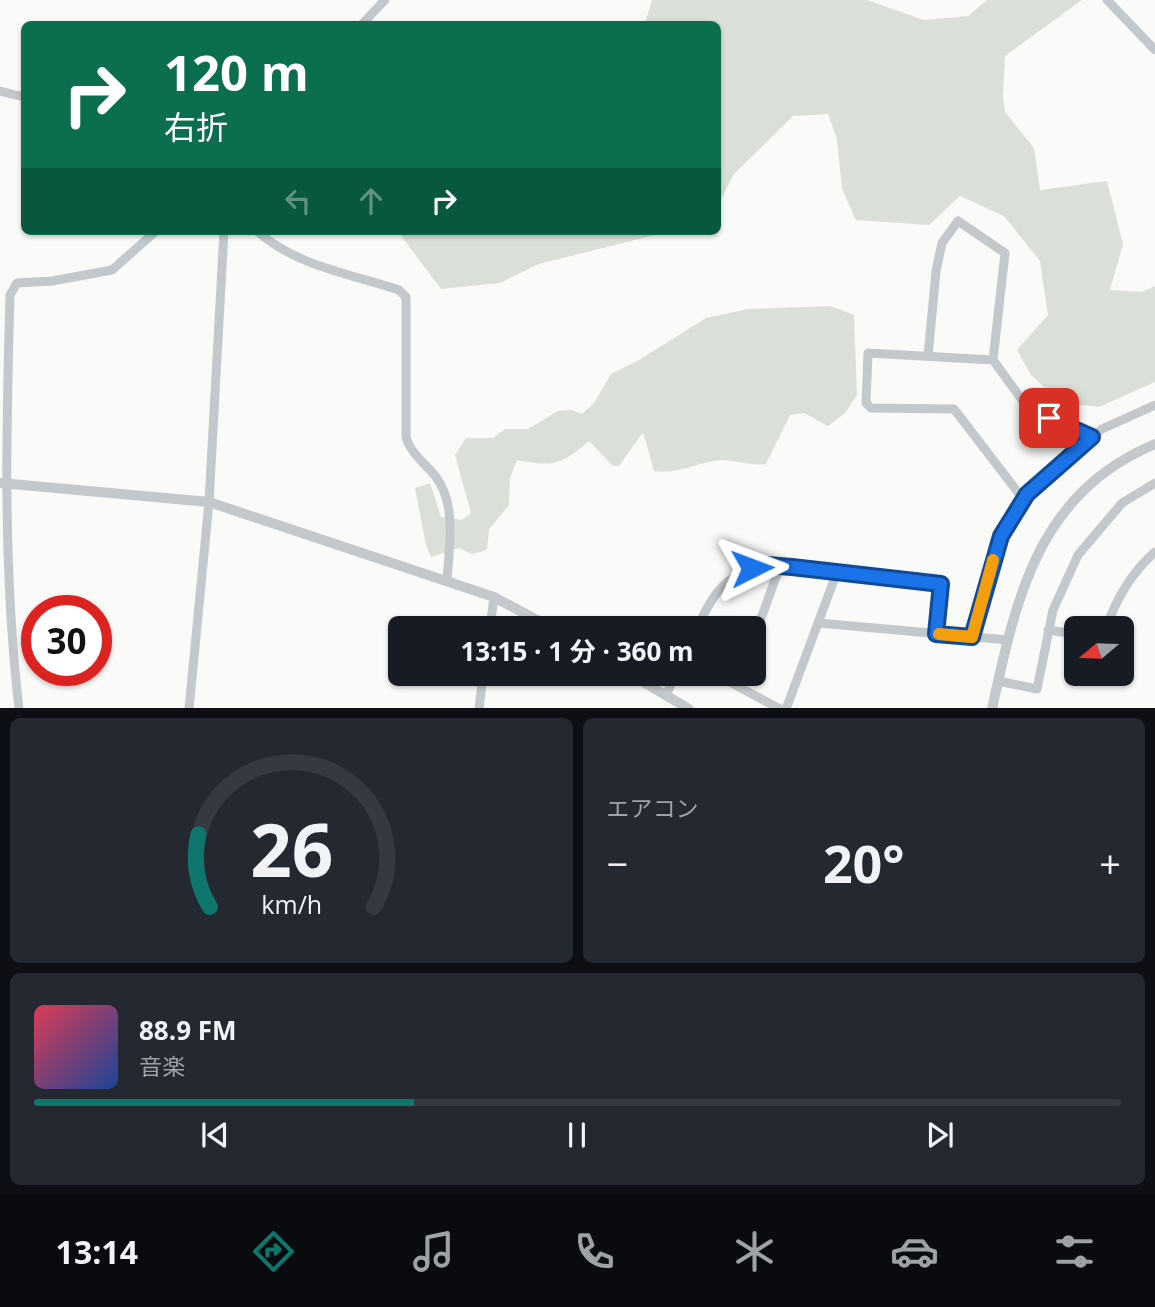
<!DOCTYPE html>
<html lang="ja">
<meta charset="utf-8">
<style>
:root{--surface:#171b24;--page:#242831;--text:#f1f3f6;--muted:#9ea1a6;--line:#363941;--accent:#0f766e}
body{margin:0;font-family:"Open Sans","Noto Sans JP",sans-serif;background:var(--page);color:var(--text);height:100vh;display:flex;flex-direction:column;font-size:26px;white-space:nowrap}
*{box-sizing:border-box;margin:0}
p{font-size:23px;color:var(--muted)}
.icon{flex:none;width:38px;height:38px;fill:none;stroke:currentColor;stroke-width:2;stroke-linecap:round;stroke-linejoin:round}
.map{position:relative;height:708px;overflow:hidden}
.side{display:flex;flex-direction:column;gap:10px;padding:10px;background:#0d0f14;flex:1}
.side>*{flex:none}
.guide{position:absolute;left:21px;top:21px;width:700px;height:214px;border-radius:10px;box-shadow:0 2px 5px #0004;background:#0b6e4f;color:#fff;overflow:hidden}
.needle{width:46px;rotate:251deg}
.fabs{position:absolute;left:1064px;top:616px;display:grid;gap:14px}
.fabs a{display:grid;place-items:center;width:70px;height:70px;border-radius:10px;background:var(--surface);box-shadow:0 2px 5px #0004;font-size:35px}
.speed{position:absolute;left:21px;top:595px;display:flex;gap:14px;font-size:35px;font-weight:700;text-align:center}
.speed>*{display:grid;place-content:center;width:91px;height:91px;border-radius:50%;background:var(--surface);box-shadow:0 2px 5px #0004;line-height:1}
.speed .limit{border:10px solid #d22;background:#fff;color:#111}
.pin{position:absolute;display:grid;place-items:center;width:60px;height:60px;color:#fff;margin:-30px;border-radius:14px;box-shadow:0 4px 10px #0006}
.me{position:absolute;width:77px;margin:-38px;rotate:87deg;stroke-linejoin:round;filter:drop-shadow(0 0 5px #0008)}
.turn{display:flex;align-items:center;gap:24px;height:147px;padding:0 28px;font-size:32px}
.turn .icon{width:91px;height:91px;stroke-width:2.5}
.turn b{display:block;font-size:49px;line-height:60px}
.lanes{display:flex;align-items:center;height:66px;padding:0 28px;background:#0003;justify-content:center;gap:35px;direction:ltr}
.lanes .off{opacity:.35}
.big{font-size:52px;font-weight:700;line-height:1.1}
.side .widget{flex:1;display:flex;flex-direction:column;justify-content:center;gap:10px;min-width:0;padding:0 24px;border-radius:10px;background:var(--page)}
.side .dial{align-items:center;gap:0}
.dial svg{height:182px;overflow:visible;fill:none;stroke:var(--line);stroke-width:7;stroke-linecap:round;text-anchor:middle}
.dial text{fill:var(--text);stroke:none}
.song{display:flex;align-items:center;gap:21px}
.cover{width:84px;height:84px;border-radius:10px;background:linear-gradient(135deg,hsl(350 70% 55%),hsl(220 70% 35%))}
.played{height:7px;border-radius:4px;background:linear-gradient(90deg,var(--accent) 35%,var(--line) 35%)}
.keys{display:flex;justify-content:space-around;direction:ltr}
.heat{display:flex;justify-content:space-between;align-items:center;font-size:38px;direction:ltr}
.side .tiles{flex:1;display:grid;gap:10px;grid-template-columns:1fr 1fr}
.widget:last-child{grid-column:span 2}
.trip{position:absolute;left:388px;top:616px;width:378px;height:70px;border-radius:10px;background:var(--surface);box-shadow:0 2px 5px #0004;font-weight:700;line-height:70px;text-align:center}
.tabs{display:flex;height:112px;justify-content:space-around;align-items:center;background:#090b0e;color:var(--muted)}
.tabs .icon{width:49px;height:49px}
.tabs .on{color:var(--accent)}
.tabs b{font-size:32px;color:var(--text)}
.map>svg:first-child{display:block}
</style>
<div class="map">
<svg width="1155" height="709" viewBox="0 0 1155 709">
<rect width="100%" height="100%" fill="#fafaf8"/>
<path fill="#dadfd7" d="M652,0H867L924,20L968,16L987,0H1082L1005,56L1003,97L1005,112L1034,148L1040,190L1107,181L1123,244L1110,290L1141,292L1155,286V382L1099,407L1060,402L1031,375L1017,350L1048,315L1040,261L1004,216L960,196L929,225L856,220L842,189L837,139L828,114L793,116L734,174L718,205V24H641L645,23Z
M395,231H671L539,264L500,283L441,289L399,233Z
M830,306L854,315L857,395L845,413L828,426L804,413L790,415L766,464C750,466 736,460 721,460C698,462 677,475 654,471L643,432L619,466H613L589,441C561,465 553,467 517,460L510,478L509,505L489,529L487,550L472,554L459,548L431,557L426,545L415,488L430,483L441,517L462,520L471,513L455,455L466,438H493L505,429H528L558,411L571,410L582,414L594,403L611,374L639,360L706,318L748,309Z"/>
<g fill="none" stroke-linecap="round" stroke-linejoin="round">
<path stroke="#c3c8cc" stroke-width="9" d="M1107,0L1155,50
M362,24L385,0
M0,91L24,97
M257,231C296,266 351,274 399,290L406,297V437C410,453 426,464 436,477C457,505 449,548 447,581
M928,356L936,271L942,243L958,221L1005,253L993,360
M1023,499L954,409L871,408L866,403L868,353L993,360L1028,408L1092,437
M819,623L1008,640
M490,628L494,597
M697,628C714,592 725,574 767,565L941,584L936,634
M1106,628C1116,600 1132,572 1155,552
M1048,630L1076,634
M972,637L1001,536L1027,494L1055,467L1102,429L1155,405
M754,638L780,566
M715,674L780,709
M998,681L1037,689L1053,610L1078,555L1122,503L1155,483
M737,685L741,674
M666,695L676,674
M19,709C3,569 6,435 10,295L17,283L52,281L112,270L156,231
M189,709L209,502L224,231
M479,709L483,674
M786,709L837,572"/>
<path stroke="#c3c8cc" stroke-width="10" d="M0,483L209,502L494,597L552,628
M630,674L689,709
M992,709C1016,598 1038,493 1155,444"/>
</g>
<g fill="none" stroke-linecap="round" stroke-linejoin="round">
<g stroke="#114b97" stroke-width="18">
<path id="route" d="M752,568L767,565L792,567L941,584L936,634L972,637L1001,536L1027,494L1092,437L1049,418"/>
</g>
<use href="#route" stroke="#1a73e8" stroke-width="12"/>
<path stroke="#f59e0b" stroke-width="12" d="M939,634L972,637L993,560"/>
</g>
</svg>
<div class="fabs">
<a><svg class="needle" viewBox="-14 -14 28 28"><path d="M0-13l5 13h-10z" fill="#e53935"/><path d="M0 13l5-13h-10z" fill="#9ea1a6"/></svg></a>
</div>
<div class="speed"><div class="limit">30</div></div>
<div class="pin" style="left:1049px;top:418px;background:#d93025"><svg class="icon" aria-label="arrive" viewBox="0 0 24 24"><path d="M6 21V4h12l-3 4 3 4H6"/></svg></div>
<svg class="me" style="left:752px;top:568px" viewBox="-20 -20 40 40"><path d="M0-17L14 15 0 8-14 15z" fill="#1a73e8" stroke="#fff" stroke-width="4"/></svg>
<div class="trip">13:15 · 1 分 · 360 m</div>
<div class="guide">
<div class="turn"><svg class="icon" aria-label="right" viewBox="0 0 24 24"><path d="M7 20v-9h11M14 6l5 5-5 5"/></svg><div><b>120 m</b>右折</div></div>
<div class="lanes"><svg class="icon off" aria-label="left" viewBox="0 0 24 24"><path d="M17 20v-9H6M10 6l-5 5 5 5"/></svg><svg class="icon off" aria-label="ahead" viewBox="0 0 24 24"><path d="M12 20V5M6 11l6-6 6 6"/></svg><svg class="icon" aria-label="right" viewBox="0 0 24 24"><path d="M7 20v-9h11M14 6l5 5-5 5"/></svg></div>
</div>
</div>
<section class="side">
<div class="tiles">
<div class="widget dial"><svg viewBox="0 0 100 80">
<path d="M14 69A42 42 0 1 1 86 69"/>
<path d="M14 69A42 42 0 0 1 9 37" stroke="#0f766e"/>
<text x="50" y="56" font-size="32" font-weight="700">26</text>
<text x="50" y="72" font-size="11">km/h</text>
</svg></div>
<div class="widget"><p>エアコン</p>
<div class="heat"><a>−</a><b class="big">20°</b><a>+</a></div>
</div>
<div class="widget">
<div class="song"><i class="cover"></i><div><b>88.9 FM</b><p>音楽</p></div></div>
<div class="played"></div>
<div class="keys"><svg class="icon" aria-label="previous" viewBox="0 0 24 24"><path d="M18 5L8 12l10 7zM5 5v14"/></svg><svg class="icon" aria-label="pause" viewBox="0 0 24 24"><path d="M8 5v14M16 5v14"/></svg><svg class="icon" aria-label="next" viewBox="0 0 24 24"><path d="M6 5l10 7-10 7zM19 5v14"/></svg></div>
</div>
</div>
</section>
<nav class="tabs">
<b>13:14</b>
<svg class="icon on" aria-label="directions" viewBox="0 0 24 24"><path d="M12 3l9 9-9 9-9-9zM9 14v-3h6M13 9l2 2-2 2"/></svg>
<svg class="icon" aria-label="music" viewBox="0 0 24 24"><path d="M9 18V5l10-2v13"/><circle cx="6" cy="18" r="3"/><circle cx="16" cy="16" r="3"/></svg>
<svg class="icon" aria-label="phone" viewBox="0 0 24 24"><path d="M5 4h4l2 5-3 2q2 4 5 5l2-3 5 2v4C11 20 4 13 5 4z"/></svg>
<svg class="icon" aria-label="climate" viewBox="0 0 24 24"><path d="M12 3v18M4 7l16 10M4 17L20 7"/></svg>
<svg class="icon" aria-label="car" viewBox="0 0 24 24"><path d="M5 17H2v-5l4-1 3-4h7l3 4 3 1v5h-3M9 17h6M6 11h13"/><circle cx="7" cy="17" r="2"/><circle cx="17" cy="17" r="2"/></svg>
<svg class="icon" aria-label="filters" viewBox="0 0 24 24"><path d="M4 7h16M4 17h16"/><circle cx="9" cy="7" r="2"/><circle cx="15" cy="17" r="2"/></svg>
</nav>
